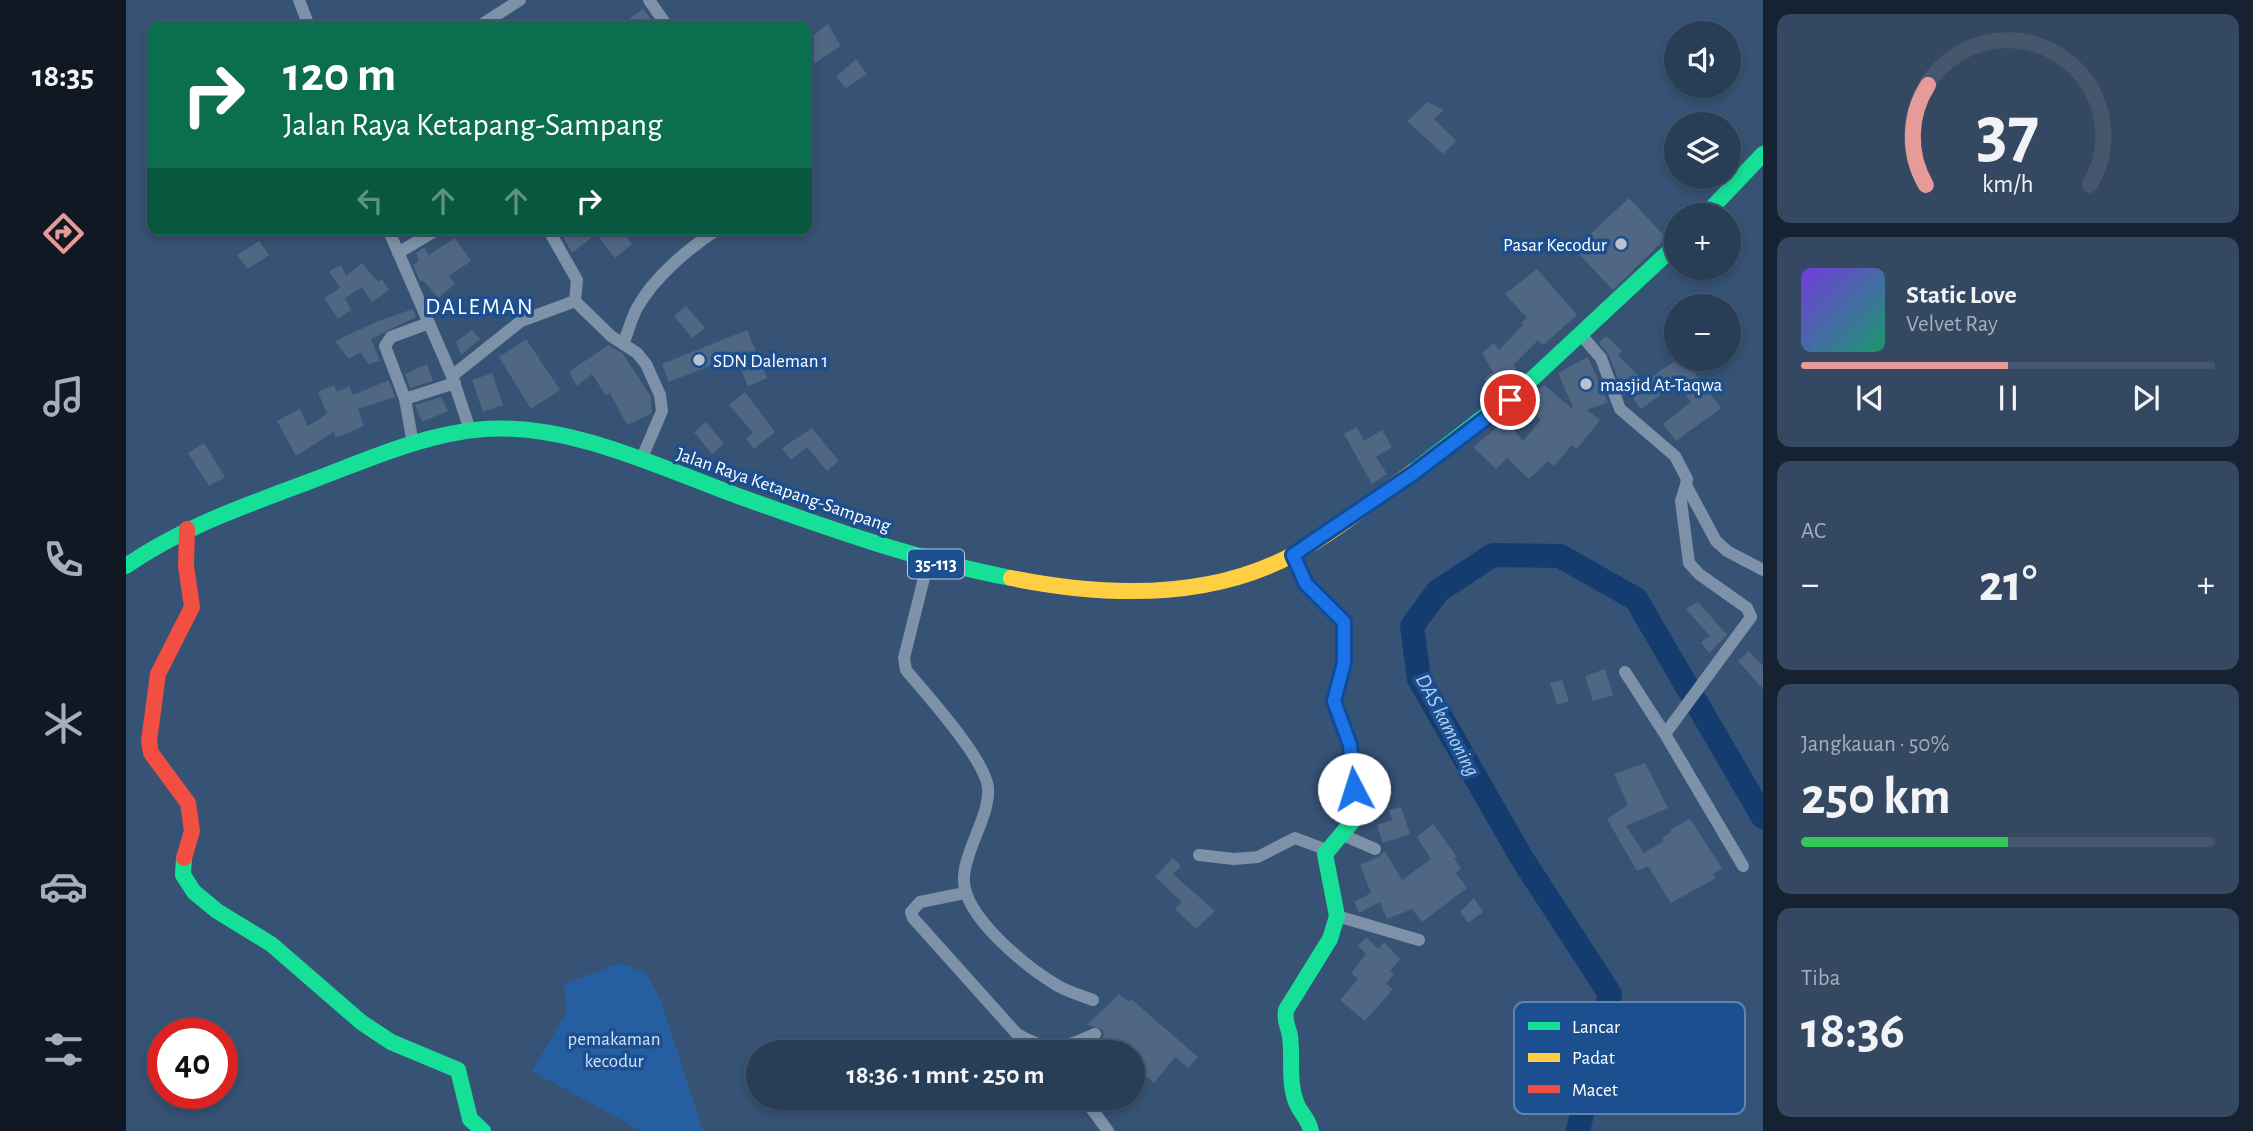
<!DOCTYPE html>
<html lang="id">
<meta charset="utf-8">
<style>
:root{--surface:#283e57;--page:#344961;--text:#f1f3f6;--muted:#a5aeba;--line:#44576d;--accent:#e69b98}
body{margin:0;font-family:"Alegreya Sans",sans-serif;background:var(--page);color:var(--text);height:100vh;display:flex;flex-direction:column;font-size:26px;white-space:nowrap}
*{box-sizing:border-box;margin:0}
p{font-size:23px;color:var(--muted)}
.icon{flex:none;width:38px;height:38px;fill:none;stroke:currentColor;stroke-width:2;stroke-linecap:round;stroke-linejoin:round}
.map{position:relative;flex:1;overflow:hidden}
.panel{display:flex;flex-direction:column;gap:14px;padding:14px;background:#162230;width:490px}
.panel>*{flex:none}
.guide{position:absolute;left:21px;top:21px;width:665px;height:214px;border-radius:14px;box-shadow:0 4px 10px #0003,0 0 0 2px var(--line);background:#0b6e4f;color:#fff;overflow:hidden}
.buttons{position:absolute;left:1538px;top:21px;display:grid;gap:14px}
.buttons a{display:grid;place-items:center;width:77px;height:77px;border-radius:50%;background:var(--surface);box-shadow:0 4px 10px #0003,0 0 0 2px var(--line);font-size:35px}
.speed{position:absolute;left:21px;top:1018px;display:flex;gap:14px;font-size:35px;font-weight:700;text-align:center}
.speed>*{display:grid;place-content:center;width:91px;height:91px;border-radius:50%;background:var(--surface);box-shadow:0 4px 10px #0003,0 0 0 2px var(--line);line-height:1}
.speed .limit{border:10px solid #d22;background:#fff;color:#111}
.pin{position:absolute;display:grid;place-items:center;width:60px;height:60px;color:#fff;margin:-30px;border:4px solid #fff;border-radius:50%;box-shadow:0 2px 7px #0007}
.me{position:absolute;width:77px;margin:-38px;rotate:355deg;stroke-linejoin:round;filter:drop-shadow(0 0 5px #0008)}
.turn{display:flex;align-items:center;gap:24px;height:147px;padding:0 21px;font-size:32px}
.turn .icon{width:91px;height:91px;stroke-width:2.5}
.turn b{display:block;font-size:49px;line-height:60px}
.lanes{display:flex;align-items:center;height:66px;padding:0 21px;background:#0003;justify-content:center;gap:35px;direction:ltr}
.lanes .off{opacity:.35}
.big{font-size:52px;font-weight:600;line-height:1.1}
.panel .widget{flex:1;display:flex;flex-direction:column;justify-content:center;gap:10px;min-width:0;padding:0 24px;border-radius:14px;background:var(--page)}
.panel .dial{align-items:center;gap:0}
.dial svg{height:182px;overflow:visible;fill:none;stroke:var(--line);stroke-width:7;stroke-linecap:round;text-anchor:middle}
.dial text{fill:var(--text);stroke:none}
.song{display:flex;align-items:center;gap:21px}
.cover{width:84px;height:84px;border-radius:10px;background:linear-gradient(135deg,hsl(260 70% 55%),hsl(160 70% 35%))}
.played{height:7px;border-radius:4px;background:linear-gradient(90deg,var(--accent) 50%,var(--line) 50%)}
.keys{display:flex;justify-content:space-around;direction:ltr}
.heat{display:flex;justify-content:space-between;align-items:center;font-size:38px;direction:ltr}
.charge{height:10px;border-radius:5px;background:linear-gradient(90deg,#34c759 50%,var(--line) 0)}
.trip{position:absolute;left:620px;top:1040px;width:399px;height:70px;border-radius:35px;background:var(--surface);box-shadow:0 4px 10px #0003,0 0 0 2px var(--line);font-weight:600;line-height:70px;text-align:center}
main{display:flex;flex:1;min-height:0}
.tabs{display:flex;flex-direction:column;width:126px;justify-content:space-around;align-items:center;background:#101923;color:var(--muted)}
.tabs .icon{width:49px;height:49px}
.tabs .selected{color:var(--accent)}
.tabs b{font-size:32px;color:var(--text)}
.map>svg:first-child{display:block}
</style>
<main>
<nav class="tabs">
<b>18:35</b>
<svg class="icon selected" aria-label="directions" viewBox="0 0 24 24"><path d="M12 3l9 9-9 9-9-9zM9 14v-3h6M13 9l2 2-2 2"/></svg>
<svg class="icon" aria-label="music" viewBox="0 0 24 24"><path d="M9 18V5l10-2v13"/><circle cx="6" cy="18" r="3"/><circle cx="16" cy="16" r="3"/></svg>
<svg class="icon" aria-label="phone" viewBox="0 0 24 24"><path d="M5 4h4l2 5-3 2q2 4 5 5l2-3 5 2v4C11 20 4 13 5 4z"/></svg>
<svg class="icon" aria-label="climate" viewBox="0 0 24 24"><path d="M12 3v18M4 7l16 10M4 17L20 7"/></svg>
<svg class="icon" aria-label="car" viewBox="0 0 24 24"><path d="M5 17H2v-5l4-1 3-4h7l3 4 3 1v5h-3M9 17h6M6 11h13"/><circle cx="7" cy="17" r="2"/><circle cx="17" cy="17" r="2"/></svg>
<svg class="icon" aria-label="filters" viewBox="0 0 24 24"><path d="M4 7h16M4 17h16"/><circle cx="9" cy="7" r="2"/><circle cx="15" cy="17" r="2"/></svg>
</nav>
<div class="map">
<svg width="1637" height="1131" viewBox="0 0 1637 1131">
<rect width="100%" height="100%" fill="#365274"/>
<path fill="#265fa1" d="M494,963L520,973L535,1001L577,1131H515L406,1071L441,1012L438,984Z"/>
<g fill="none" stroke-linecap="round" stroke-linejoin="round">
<path stroke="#153c6e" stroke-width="24" d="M1452,1131L1484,994L1397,860L1293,679L1286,626L1312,591L1367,555L1434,556L1510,599L1637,817"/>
</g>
<path fill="#506783" d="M517,9L531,26H493Z
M702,24L715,46L681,68V40Z
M730,59L741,74L720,88L710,77Z
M1302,102L1318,110L1308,119L1330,141L1317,154L1281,121Z
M1503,198L1540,238L1487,290L1448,249Z
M444,229H495L506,244L489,258L470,234L446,253L436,235Z
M329,238L345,261L323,276L329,284L312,298L298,281H294L287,265L293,261L290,253L298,248L303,255Z
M133,241L143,255L122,269L111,255Z
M236,263L252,282L256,279L263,290L246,302L236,287L219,298L225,310L212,319L198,298L214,288L203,271L215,265L220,276Z
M1411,269L1451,315L1417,345L1412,340L1387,365L1390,369L1384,375L1387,379L1370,393L1358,379L1367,372L1356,353L1368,343L1373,350L1397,325L1395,323L1401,318L1379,294Z
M560,306L579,328L566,338L548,316Z
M287,309L290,317L245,339L254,361L243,364L234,352L223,359L209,341L255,320Z
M346,330L354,339L335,355L330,342Z
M621,330L641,378L622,386L609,356L543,382L536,364Z
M1480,336L1496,351L1492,355L1518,382L1552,359H1558L1595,408L1550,441L1537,424L1565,402L1551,383L1515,409L1503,393L1498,395L1483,355L1473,343Z
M400,339L434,390L405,409L373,357Z
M482,345L497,354L525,397L526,413L501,425L484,393L480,396L466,374L451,386L443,372Z
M1462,357L1482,402L1461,410L1474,420L1451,449L1446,445L1428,466L1422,461L1403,479L1381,458L1370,469L1347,447L1375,424L1380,430L1385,426L1397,441L1415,420L1396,403L1418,385L1448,410L1432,373Z
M301,364L307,381L284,388L279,374Z
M366,373L377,405L357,412L346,380Z
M263,380L269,397L232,409L238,426L210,438L208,432L170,456L151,421L174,409L182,426L201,414L192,392L208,385L211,392L223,386L227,395Z
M619,392L649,432L628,449L620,439L627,433L603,405Z
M315,397L322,411L296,422L289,405Z
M580,422L598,444L586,454L568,432Z
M1231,427L1238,441L1256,430L1266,447L1250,457L1261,474L1246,484L1218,434Z
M686,428L713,461L701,471L681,447L665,460L656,448Z
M78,443L99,477L83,486L62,453Z
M1572,602L1601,635L1583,653L1575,642L1584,636L1560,609Z
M1623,651L1637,666V689L1612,661Z
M1479,669L1487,695L1467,701L1459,676Z
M1436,680L1443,701L1431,705L1424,683Z
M1519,763L1542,808L1500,826L1518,853L1538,841L1536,838L1545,832L1544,830L1564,819L1596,868L1587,874L1590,878L1545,903L1522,866L1511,871L1481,819L1502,805L1488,774Z
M1275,807L1284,834L1257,843L1251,825L1266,820L1263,810Z
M1307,824L1331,857L1328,858L1335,869L1330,873L1341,888L1296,922L1286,909L1261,919L1254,902L1233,913L1228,902L1245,893L1234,865L1254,856L1259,851L1276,880L1305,859L1291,837Z
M1047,858L1055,866L1047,874L1089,911L1070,929L1049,909L1056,902L1029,877Z
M1348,898L1357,912L1342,923L1334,912Z
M1240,937L1252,949L1258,942L1274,959L1264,971L1268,974L1260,984L1267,989L1239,1021L1214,1000L1232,979L1225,973L1240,954L1232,946Z
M993,994L1003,1002L1005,999L1072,1057L1062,1068L1049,1057L1028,1083L1013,1069L1006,1075V1052H982L972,1042L978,1036L977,1030L961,1025Z"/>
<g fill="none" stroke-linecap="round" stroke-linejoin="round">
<path stroke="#7d92a8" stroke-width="12" d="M173,0L183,26
M523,0L541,26
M353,26L394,0
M262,229L326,376L344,430
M422,229L451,280L449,301L485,336L511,353L520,364L534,395L536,411L515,460
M272,253L312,229
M1456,336L1475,358L1494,409L1549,456L1561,479L1560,485L1590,541L1601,551L1637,570
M497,344C502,333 505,319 511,308C528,277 563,248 592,229
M326,376L395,321L449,301
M279,399L329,383
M287,444L279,399L259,346L265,337L303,323
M1560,485L1555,501L1563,563L1573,574L1621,608L1625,617L1539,734L1617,866
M802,562L778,658L780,670C799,693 860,760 862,788C864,815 840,848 838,876C834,915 902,968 932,986C943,992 956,996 967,1000
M1499,672L1539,734
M1217,835L1249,849
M1073,855L1108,859L1132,857L1169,838L1201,850
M839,893L794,902L785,912L787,918L891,1034C924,1053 935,1049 969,1034
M1211,916L1293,940
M957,1097L982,1131"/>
<path stroke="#16e098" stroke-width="16" d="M1579,215L1637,154
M1288,471L1405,380L1550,245
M1167,555L1180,584L1218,622V663L1208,701L1224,745L1225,774L1232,803L1230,817L1199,854L1211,916L1204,939L1160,1010C1158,1022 1162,1025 1164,1036C1167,1058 1162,1081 1170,1102C1174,1113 1183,1119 1185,1131
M0,566C56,527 119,506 182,482C239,461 296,434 358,429C444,423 533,467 612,496C701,528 791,560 885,578
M58,858L57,875L68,892L91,911L145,944L235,1022L265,1042L332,1070L344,1119L357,1131"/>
<path stroke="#ffcf43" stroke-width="16" d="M885,578C979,597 1083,601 1170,553C1212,530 1249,498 1288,471"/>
<path stroke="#f24e42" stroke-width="16" d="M58,858L66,831L62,803L25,753L23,741L32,674L66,607L60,566L61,529"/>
</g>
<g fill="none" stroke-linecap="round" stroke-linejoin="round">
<g stroke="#114b97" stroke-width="18">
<path id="route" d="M1228,789L1224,745L1208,701L1218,663V622L1180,584L1167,555L1288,473L1384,400"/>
</g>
<use href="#route" stroke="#1a73e8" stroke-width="12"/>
</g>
<g fill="#b9c2ce" stroke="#1b4f8f" stroke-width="2.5">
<circle cx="1495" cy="244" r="7"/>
<circle cx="573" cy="360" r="7"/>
<circle cx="1460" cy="384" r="7"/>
</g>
<g text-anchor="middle" stroke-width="7" stroke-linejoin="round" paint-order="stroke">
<rect fill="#1b4f8f" stroke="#bbcadd" stroke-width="2" x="782" y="549.5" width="56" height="29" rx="5"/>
<g font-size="18" font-weight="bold" fill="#fff">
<text x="810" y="570">35-113</text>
</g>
<g font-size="19" fill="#fff" stroke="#1b4f8f" text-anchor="start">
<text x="1481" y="251" text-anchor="end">Pasar Kecodur</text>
<text x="587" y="367">SDN Daleman 1</text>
<text x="1474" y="391">masjid At-Taqwa</text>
</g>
<g font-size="19" fill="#fff" stroke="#1b4f8f">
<text transform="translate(658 489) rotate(19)" y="7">Jalan Raya Ketapang-Sampang</text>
</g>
<g font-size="19" fill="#cfe3fa" stroke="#1b4f8f">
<text x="488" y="1045">pemakaman<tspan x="488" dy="22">kecodur</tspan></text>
</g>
<g font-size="21" font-style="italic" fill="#b5d3f5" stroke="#1b4f8f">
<text transform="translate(1322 725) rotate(62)" y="7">DAS kamoning</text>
</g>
<g font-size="23" letter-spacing="2" fill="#fff" stroke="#1b4f8f">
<text x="354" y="314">DALEMAN</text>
</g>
</g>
<rect x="1388" y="1002" width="231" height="112" rx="10" fill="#1b4f8f" stroke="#5f84b1" stroke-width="2"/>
<rect x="1402" y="1022" width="32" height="8" fill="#16e098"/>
<rect x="1402" y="1053" width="32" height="9" fill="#ffcf43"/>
<rect x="1402" y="1085" width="32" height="8" fill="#f24e42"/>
<g font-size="19" fill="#fff">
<text x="1446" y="1033">Lancar</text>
<text x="1446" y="1064">Padat</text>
<text x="1446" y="1096">Macet</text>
</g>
</svg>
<div class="buttons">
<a><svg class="icon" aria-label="sound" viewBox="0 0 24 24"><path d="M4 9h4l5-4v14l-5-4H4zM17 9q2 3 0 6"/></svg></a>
<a><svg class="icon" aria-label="layers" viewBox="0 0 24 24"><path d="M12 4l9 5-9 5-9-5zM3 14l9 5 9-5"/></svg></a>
<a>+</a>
<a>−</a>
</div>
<div class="speed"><div class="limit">40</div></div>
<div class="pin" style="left:1384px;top:400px;background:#d93025"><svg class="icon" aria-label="arrive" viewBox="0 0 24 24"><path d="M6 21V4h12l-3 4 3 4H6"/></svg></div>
<svg class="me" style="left:1228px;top:789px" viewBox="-20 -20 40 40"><circle r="19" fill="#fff"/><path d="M0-13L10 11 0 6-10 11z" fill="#1a73e8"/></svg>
<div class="trip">18:36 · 1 mnt · 250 m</div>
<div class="guide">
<div class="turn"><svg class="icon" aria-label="right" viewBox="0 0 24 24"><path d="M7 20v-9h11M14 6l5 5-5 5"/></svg><div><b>120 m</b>Jalan Raya Ketapang-Sampang</div></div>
<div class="lanes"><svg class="icon off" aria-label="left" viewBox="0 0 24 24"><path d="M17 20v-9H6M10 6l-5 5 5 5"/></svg><svg class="icon off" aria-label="ahead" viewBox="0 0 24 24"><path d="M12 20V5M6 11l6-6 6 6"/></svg><svg class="icon off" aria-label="ahead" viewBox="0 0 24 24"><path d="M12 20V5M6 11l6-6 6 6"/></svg><svg class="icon" aria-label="right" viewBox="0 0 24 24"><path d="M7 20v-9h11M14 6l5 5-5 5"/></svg></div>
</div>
</div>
<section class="panel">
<div class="widget dial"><svg viewBox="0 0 100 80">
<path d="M14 69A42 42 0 1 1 86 69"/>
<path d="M14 69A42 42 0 0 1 15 25" stroke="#e69b98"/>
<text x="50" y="56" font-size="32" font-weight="700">37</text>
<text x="50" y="72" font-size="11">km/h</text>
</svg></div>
<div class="widget">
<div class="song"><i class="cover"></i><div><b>Static Love</b><p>Velvet Ray</p></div></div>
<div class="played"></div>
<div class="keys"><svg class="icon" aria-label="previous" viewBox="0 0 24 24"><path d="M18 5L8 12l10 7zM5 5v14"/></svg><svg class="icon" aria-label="pause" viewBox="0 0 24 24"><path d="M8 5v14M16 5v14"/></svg><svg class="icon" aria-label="next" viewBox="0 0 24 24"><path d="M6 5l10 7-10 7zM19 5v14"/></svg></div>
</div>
<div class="widget"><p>AC</p>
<div class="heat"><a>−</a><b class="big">21°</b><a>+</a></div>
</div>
<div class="widget"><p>Jangkauan · 50%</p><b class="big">250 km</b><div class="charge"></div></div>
<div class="widget"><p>Tiba</p><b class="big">18:36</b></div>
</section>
</main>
